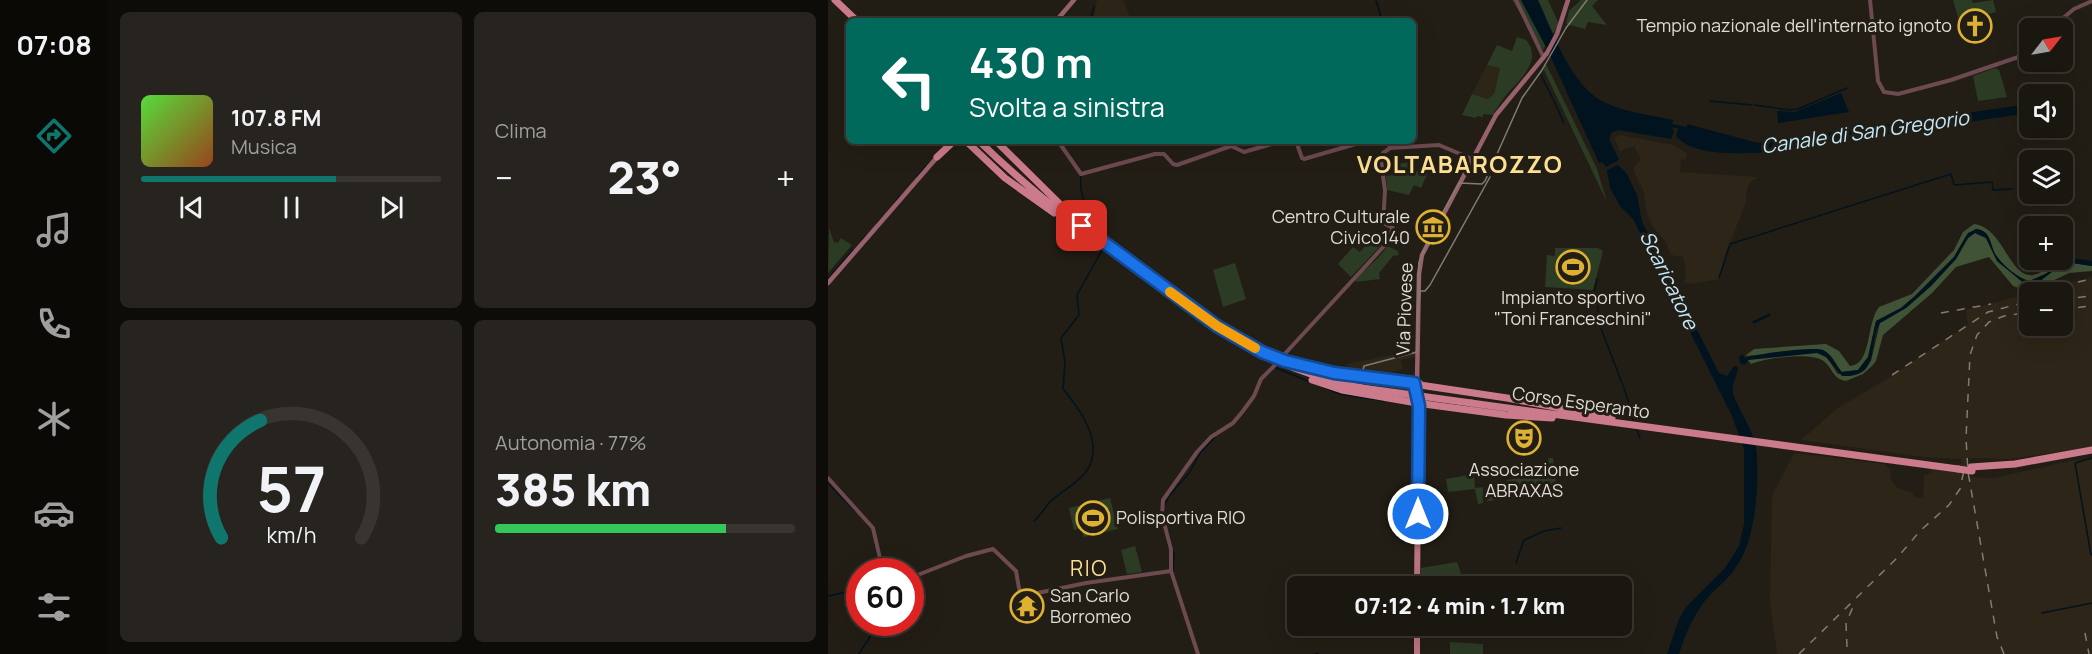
<!DOCTYPE html>
<html lang="it">
<meta charset="utf-8">
<style>
:root{--surface:#1a1610;--page:#27231e;--text:#f1f3f6;--muted:#9f9f9f;--line:#383530;--accent:#0f766e}
body{margin:0;font-family:Manrope,sans-serif;background:var(--page);color:var(--text);height:100vh;display:flex;flex-direction:column;font-size:22px;white-space:nowrap}
*{box-sizing:border-box;margin:0}
p{font-size:20px;color:var(--muted)}
.icon{flex:none;width:33px;height:33px;fill:none;stroke:currentColor;stroke-width:2;stroke-linecap:round;stroke-linejoin:round}
.map{position:relative;flex:1;overflow:hidden}
.sheet{display:flex;flex-direction:column;gap:12px;padding:12px;background:#0e0c09;width:720px}
.sheet>*{flex:none}
.top-card{position:absolute;left:18px;top:18px;width:570px;height:126px;border-radius:9px;box-shadow:0 6px 24px #0002,0 0 0 2px var(--line);background:#00695c;color:#fff;overflow:hidden}
.needle{width:39px;rotate:59deg}
.tools{position:absolute;left:1191px;top:18px;display:grid;gap:12px}
.tools a{display:grid;place-items:center;width:54px;height:54px;border-radius:9px;background:var(--surface);box-shadow:0 6px 24px #0002,0 0 0 2px var(--line);font-size:30px}
.speed{position:absolute;left:18px;top:558px;display:flex;gap:12px;font-size:30px;font-weight:700;text-align:center}
.speed>*{display:grid;place-content:center;width:78px;height:78px;border-radius:50%;background:var(--surface);box-shadow:0 6px 24px #0002,0 0 0 2px var(--line);line-height:1}
.speed .limit{border:9px solid #d22;background:#fff;color:#111}
.pin{position:absolute;display:grid;place-items:center;width:51px;height:51px;color:#fff;margin:-26px;border-radius:12px;box-shadow:0 3px 9px #0006}
.me{position:absolute;width:66px;margin:-33px;rotate:0deg;stroke-linejoin:round;filter:drop-shadow(0 0 4px #0008)}
.turn{display:flex;align-items:center;gap:21px;height:126px;padding:0 24px;font-size:27px}
.turn .icon{width:78px;height:78px;stroke-width:2.5}
.turn b{display:block;font-size:42px;line-height:51px}
.big{font-size:45px;font-weight:800;line-height:1.1}
.sheet .card{flex:1;display:flex;flex-direction:column;justify-content:center;gap:9px;min-width:0;padding:0 21px;border-radius:9px;background:var(--page)}
.sheet .dial{align-items:center;gap:0}
.dial svg{height:156px;overflow:visible;fill:none;stroke:var(--line);stroke-width:7;stroke-linecap:round;text-anchor:middle}
.dial text{fill:var(--text);stroke:none}
.song{display:flex;align-items:center;gap:18px}
.cover{width:72px;height:72px;border-radius:9px;background:linear-gradient(135deg,hsl(110 70% 55%),hsl(20 70% 35%))}
.played{height:6px;border-radius:3px;background:linear-gradient(90deg,var(--accent) 65%,var(--line) 65%)}
.keys{display:flex;justify-content:space-around;direction:ltr}
.heat{display:flex;justify-content:space-between;align-items:center;font-size:33px;direction:ltr}
.charge{height:9px;border-radius:4px;background:linear-gradient(90deg,#34c759 77%,var(--line) 0)}
.sheet .tiles{flex:1;display:grid;gap:12px;grid-template-columns:repeat(2,1fr)}
.trip{position:absolute;left:459px;top:576px;width:345px;height:60px;border-radius:9px;background:var(--surface);box-shadow:0 6px 24px #0002,0 0 0 2px var(--line);font-weight:800;line-height:60px;text-align:center}
main{display:flex;flex:1;min-height:0}
.menu{display:flex;flex-direction:column;width:108px;justify-content:space-around;align-items:center;background:#0a0906;color:var(--muted)}
.menu .icon{width:42px;height:42px}
.menu .current{color:var(--accent)}
.menu b{font-size:27px;color:var(--text)}
.map>svg:first-child{display:block}
</style>
<main>
<nav class="menu">
<b>07:08</b>
<svg class="icon current" aria-label="directions" viewBox="0 0 24 24"><path d="M12 3l9 9-9 9-9-9zM9 14v-3h6M13 9l2 2-2 2"/></svg>
<svg class="icon" aria-label="music" viewBox="0 0 24 24"><path d="M9 18V5l10-2v13"/><circle cx="6" cy="18" r="3"/><circle cx="16" cy="16" r="3"/></svg>
<svg class="icon" aria-label="phone" viewBox="0 0 24 24"><path d="M5 4h4l2 5-3 2q2 4 5 5l2-3 5 2v4C11 20 4 13 5 4z"/></svg>
<svg class="icon" aria-label="climate" viewBox="0 0 24 24"><path d="M12 3v18M4 7l16 10M4 17L20 7"/></svg>
<svg class="icon" aria-label="car" viewBox="0 0 24 24"><path d="M5 17H2v-5l4-1 3-4h7l3 4 3 1v5h-3M9 17h6M6 11h13"/><circle cx="7" cy="17" r="2"/><circle cx="17" cy="17" r="2"/></svg>
<svg class="icon" aria-label="filters" viewBox="0 0 24 24"><path d="M4 7h16M4 17h16"/><circle cx="9" cy="7" r="2"/><circle cx="15" cy="17" r="2"/></svg>
</nav>
<section class="sheet">
<div class="tiles">
<div class="card">
<div class="song"><i class="cover"></i><div><b>107.8 FM</b><p>Musica</p></div></div>
<div class="played"></div>
<div class="keys"><svg class="icon" aria-label="previous" viewBox="0 0 24 24"><path d="M18 5L8 12l10 7zM5 5v14"/></svg><svg class="icon" aria-label="pause" viewBox="0 0 24 24"><path d="M8 5v14M16 5v14"/></svg><svg class="icon" aria-label="next" viewBox="0 0 24 24"><path d="M6 5l10 7-10 7zM19 5v14"/></svg></div>
</div>
<div class="card"><p>Clima</p>
<div class="heat"><a>−</a><b class="big">23°</b><a>+</a></div>
</div>
<div class="card dial"><svg viewBox="0 0 100 80">
<path d="M14 69A42 42 0 1 1 86 69"/>
<path d="M14 69A42 42 0 0 1 34 9" stroke="#0f766e"/>
<text x="50" y="56" font-size="32" font-weight="700">57</text>
<text x="50" y="72" font-size="11">km/h</text>
</svg></div>
<div class="card"><p>Autonomia · 77%</p><b class="big">385 km</b><div class="charge"></div></div>
</div>
</section>
<div class="map">
<svg width="1264" height="654" viewBox="0 0 1264 654">
<rect width="100%" height="100%" fill="#221e15"/>
<path fill="#2d2517" fill-rule="evenodd" d="M269,0H295L302,17L294,21H265Z
M659,65L672,68L666,94L660,99L644,94Z
M792,135L845,145L859,153L858,159L853,160L852,172L930,177L920,184L917,205L897,256L892,279L863,284L856,283L858,270L855,257L843,255L837,241L826,228L819,214L816,192L806,172V167L813,159L806,146L792,151L786,138Z
M1264,277V447L1183,459L1139,458L1141,477L1165,478L1242,461L1264,459V654H949L942,602L944,496L966,453L1056,464L1062,469L1063,479L1069,488L1083,492L1088,498H1095L1096,476L1103,472L1102,467L1133,469V459L1096,457L973,440L1010,408L1057,380L1140,324L1138,310ZM1202,292H1234V326H1202Z
M588,350V357L573,360L575,369L543,377L522,374L519,364Z"/>
<path fill="#2c3b24" d="M684,0H720L731,24L715,50Z
M753,0H770L764,6L779,25L760,22L757,29L738,24L741,11Z
M1125,0H1144L1145,3L1165,0L1168,12L1131,21Z
M689,37L698,40C717,62 687,83 675,99C671,104 668,110 665,115L655,114V117L649,116L648,118L634,115L644,94L660,99L666,94L672,68L659,65L669,45L684,51Z
M717,62L769,169L779,202L715,68Z
M1167,68L1171,70L1179,97L1150,101L1145,76Z
M581,162L583,172L590,171L599,175L593,188L586,185L581,195L559,190L558,176L566,175L565,165Z
M1,228L6,242L10,243L13,238L24,245L0,273Z
M549,234L557,241L523,277L510,264L525,247L532,252Z
M559,246L570,251L571,255L565,256L551,273L552,279L528,282L527,280C536,269 553,258 559,246Z
M727,248H770L775,251L765,290L717,287L719,255L727,256Z
M407,263L418,299L395,307L385,270Z
M720,458H725L729,489L691,496V498L659,501L658,487L679,485V480L684,479V477L722,473Z
M646,474L647,488L655,487V503L650,504L647,489L620,492L618,479Z
M282,498L290,529L256,537L253,528L246,530L241,508Z
M307,546L314,572L299,574L293,550Z
M629,562L637,585L593,586V568Z
M622,642L655,644V654H622Z"/>
<path fill="#415337" d="M1146,224C1183,228 1183,308 1227,260H1234C1225,266 1215,281 1203,281C1192,282 1175,265 1169,257C1161,246 1165,231 1148,229L1138,236L1126,257L1087,296L1073,308L1048,321L1040,357L1030,370L1013,372L995,350L917,356L926,349L998,344L1011,351L1022,366C1044,365 1038,323 1051,307L1084,294L1126,250L1135,232Z
M1147,233L1158,238L1169,261L1197,284L1212,281L1237,262L1264,266V271L1241,273L1214,286L1193,289L1185,286L1161,257L1128,267L1104,293L1055,335L1048,361L1044,366L1035,374L1018,381C1004,379 1005,367 994,360C982,352 936,358 923,364L920,360C933,355 984,348 995,355C1002,359 1005,368 1010,374L1032,372L1043,361L1052,323L1078,308L1103,286L1128,259L1140,238Z"/>
<path fill="#00131e" d="M693,0H710C725,32 744,89 778,103C800,113 824,115 845,120L844,124L859,127V124L930,143L1201,104V113L929,153C904,153 865,156 848,136L850,129L858,130L843,127L846,131L843,139L790,130L784,132L781,139L791,160L778,167L774,162L771,163L720,51Z
M1013,93L1021,112L950,123L949,111L967,112Z
M790,165L799,174L809,195L814,222L891,373L899,376L906,366L910,367C910,375 903,383 905,393C911,412 925,428 928,448C932,480 928,541 908,567C901,578 892,585 883,594C867,611 858,632 851,654H839L851,619L858,607L897,568L911,546L916,524V449L904,416L823,254L805,219L792,206L782,188L779,170Z
M1148,229C1165,231 1161,247 1170,258C1178,268 1189,277 1201,281L1219,273L1238,257L1264,261V266L1237,262L1212,281L1197,284L1169,261L1158,238L1147,233L1140,238L1128,259L1103,286L1078,308L1052,323C1039,343 1054,378 1014,376L998,357L989,353L920,360L917,365L912,363L911,357L914,354L917,358C929,354 985,346 995,350C1004,354 1008,365 1014,372L1030,370L1040,357L1048,321L1073,308L1087,296L1126,257L1140,233Z"/>
<g fill="none" stroke-linecap="round" stroke-linejoin="round">
<path stroke="#00131e" stroke-width="1.5" d="M548,0L554,20
M262,21L266,7
M713,75L724,97
M725,99L736,123
M882,101L924,105
M927,105L961,110L970,109L1019,88
M89,177L98,166
M253,177C250,195 265,229 279,239
M68,201L72,196
M49,223L55,217
M34,240L39,235
M891,278L902,244L1123,174L1126,185L1164,182L1165,190L1184,189
M0,279L25,250
M769,279L766,293L769,301L772,326L794,383
M448,368L512,394L556,401
M795,385L801,404
M802,406L805,420
M809,430L812,438
M0,483L27,511
M336,506L341,496L361,473L373,452L387,437
M336,511L338,524
M206,521C212,516 216,509 221,503C232,492 247,485 257,473C279,446 252,409 235,389L237,362L233,338L251,315L249,295L274,250
M340,531L346,555L345,570
M47,543L52,572
M1263,555L1247,463L1264,458
M688,563L696,540L716,531L733,528
M0,596L32,589
M1214,613L1264,603
M31,654L45,632L48,622
M487,654L490,653"/>
<path stroke="#00131e" stroke-width="3" d="M926,322L941,315"/>
<path stroke="#6d4950" stroke-width="4" d="M688,0L715,56
M1042,0L1050,81L1056,92L1070,94L1123,80L1202,53
M1223,28L1246,9L1264,1
M230,141L253,174L327,154H336L345,164L349,165L403,146L416,152L454,141
M468,141L474,158L476,159L538,141
M560,141L562,148
M562,148L611,145L644,159
M453,358L557,245L565,228L555,223L557,191L553,160L555,153L562,148
M0,478L45,528L55,572
M82,578L138,556L165,549L188,571L192,594
M193,594L195,597L192,599L190,596Z
M195,596L258,583L343,571
M370,654L343,571V549L334,515L335,500L369,452L383,437L405,423L415,411L426,396L433,379L447,365"/>
<path stroke="#99616d" stroke-width="4.5" d="M228,21L246,0
M0,283L111,155
M589,382L591,274L594,255L668,115L719,53L729,34L740,0"/>
<path stroke="#bc7382" stroke-width="6" d="M589,586L591,406L585,385L588,382L592,383V397L596,402L591,406
M589,654V626"/>
<path stroke="#cc7b8c" stroke-width="7" d="M7,0L29,21
M138,141L177,178L226,213
M151,141C196,185 244,223 295,260C372,318 437,369 534,388
M168,141L249,221
M109,157L126,141
M450,358L506,373L586,383
M484,380L514,390L589,403
M592,385L679,398L784,418
M643,403L1130,469
M596,404L678,415L724,418
M1143,467L1187,464L1264,450"/>
<path stroke="#807c75" stroke-width="1.5" d="M591,301L592,291H597L602,285L662,177
M535,370L536,366L589,352L591,262L604,232L631,183L654,184L657,181L694,98L714,70L738,28L759,0"/>
<path stroke="#807c75" stroke-width="1.5" stroke-dasharray="8 8" stroke-linecap="butt" d="M1203,292L1264,279
M1234,299L1264,296
M1234,309L1264,306
M1113,313L1163,304
M1064,375L1160,312L1202,301
M1257,633L1261,654
M1019,647L1018,623L1025,607
M971,654L1069,558L1092,531L1121,505L1132,489L1136,470
M1176,654L1169,637L1140,472L1138,438L1142,355L1149,335L1161,322L1176,316L1202,312"/>
<path stroke="#cc7b8c" stroke-width="7" d="M534,388L643,403
M1130,469L1144,471"/>
</g>
<g fill="none" stroke-linecap="round" stroke-linejoin="round">
<g stroke="#114b97" stroke-width="15">
<path id="route" d="M254,226L389,326L434,352L457,361L506,373L586,383L591,406L590,514"/>
</g>
<use href="#route" stroke="#1a73e8" stroke-width="10"/>
<path stroke="#f59e0b" stroke-width="10" d="M342,292L389,326L427,348"/>
</g>
<defs>
<g id="church-ring" transform="scale(1.725)"><circle r="9.5" fill="#221e15" stroke="#deb133" stroke-width="1.5"/><path d="M-1.2-6h2.4v3.5h3.3v2.4h-3.3V6h-2.4V-.1h-3.3v-2.4h3.3Z" fill="#deb133"/></g>
<g id="museum-ring" transform="scale(1.725)"><circle r="9.5" fill="#221e15" stroke="#deb133" stroke-width="1.5"/><path d="M0-6L6-3V-2H-6V-3ZM-5-1h2V3h-2ZM-1-1h2V3h-2ZM3-1h2V3H3ZM-6 4H6V6H-6Z" fill="#deb133"/></g>
<g id="stadium-ring" transform="scale(1.725)"><circle r="9.5" fill="#221e15" stroke="#deb133" stroke-width="1.5"/><path d="M0-5a6.5 5 0 1 0 0 10a6.5 5 0 1 0 0-10ZM-3.5-1.8h7v3.6h-7Z" fill="#deb133"/></g>
<g id="theatre-ring" transform="scale(1.725)"><circle r="9.5" fill="#221e15" stroke="#deb133" stroke-width="1.5"/><path d="M-5-5.5Q0-4 5-5.5V0Q5 5 0 6Q-5 5-5 0ZM-3.3-2.5H-1v1.5H-3.3ZM1-2.5H3.3v1.5H1ZM-2.8 1Q0 5.5 2.8 1Z" fill="#deb133"/></g>
<g id="temple-ring" transform="scale(1.725)"><circle r="9.5" fill="#221e15" stroke="#deb133" stroke-width="1.5"/><path d="M0-6L5-2H3V0L6.5 2.5H4V6H1.5V3h-3V6H-4V2.5H-6.5L-3 0V-2H-5Z" fill="#deb133"/></g>
</defs>
<g fill-rule="evenodd">
<use href="#church-ring" x="1147" y="26"/>
<use href="#museum-ring" x="605" y="227"/>
<use href="#stadium-ring" x="745" y="267"/>
<use href="#theatre-ring" x="696" y="438"/>
<use href="#stadium-ring" x="265" y="518"/>
<use href="#temple-ring" x="199" y="606"/>
</g>
<g text-anchor="middle" stroke-width="6" stroke-linejoin="round" paint-order="stroke">
<g font-size="18" fill="#dfdbd6" stroke="#221e15" text-anchor="end">
<text x="1124" y="32">Tempio nazionale dell'internato ignoto</text>
<text x="582" y="223">Centro Culturale<tspan x="582" dy="21">Civico140</tspan></text>
<text x="745" y="304" text-anchor="middle">Impianto sportivo<tspan x="745" dy="21">"Toni Franceschini"</tspan></text>
<text x="696" y="476" text-anchor="middle">Associazione<tspan x="696" dy="21">ABRAXAS</tspan></text>
<text x="288" y="524" text-anchor="start">Polisportiva RIO</text>
<text x="222" y="602" text-anchor="start">San Carlo<tspan x="222" dy="21">Borromeo</tspan></text>
</g>
<g font-size="18" fill="#dfdbd6" stroke="#221e15">
<text transform="translate(577 309) rotate(-88)" y="6">Via Piovese</text>
<text transform="translate(753 403) rotate(8)" y="6">Corso Esperanto</text>
</g>
<g font-size="20" font-style="italic" fill="#c1e8fb" stroke="#221e15">
<text transform="translate(1037 132) rotate(-8)" y="7">Canale di San Gregorio</text>
<text transform="translate(841 280) rotate(64)" y="7">Scaricatore</text>
</g>
<g font-size="21" letter-spacing="1.5" fill="#fdde93" stroke="#221e15">
<text x="261" y="576">RIO</text>
</g>
<g font-size="24" font-weight="bold" letter-spacing="1.5" fill="#fdde93" stroke="#221e15">
<text x="632" y="173">VOLTABAROZZO</text>
</g>
</g>
</svg>
<div class="tools">
<a><svg class="needle" viewBox="-14 -14 28 28"><path d="M0-13l5 13h-10z" fill="#e53935"/><path d="M0 13l5-13h-10z" fill="#9f9f9f"/></svg></a>
<a><svg class="icon" aria-label="sound" viewBox="0 0 24 24"><path d="M4 9h4l5-4v14l-5-4H4zM17 9q2 3 0 6"/></svg></a>
<a><svg class="icon" aria-label="layers" viewBox="0 0 24 24"><path d="M12 4l9 5-9 5-9-5zM3 14l9 5 9-5"/></svg></a>
<a>+</a>
<a>−</a>
</div>
<div class="speed"><div class="limit">60</div></div>
<div class="pin" style="left:254px;top:226px;background:#d93025"><svg class="icon" aria-label="arrive" viewBox="0 0 24 24"><path d="M6 21V4h12l-3 4 3 4H6"/></svg></div>
<svg class="me" style="left:590px;top:514px" viewBox="-20 -20 40 40"><circle r="17" fill="#1a73e8" stroke="#fff" stroke-width="3"/><path d="M0-11L8 9 0 5-8 9z" fill="#fff"/></svg>
<div class="trip">07:12 · 4 min · 1.7 km</div>
<div class="top-card">
<div class="turn"><svg class="icon" aria-label="left" viewBox="0 0 24 24"><path d="M17 20v-9H6M10 6l-5 5 5 5"/></svg><div><b>430 m</b>Svolta a sinistra</div></div>
</div>
</div>
</main>
